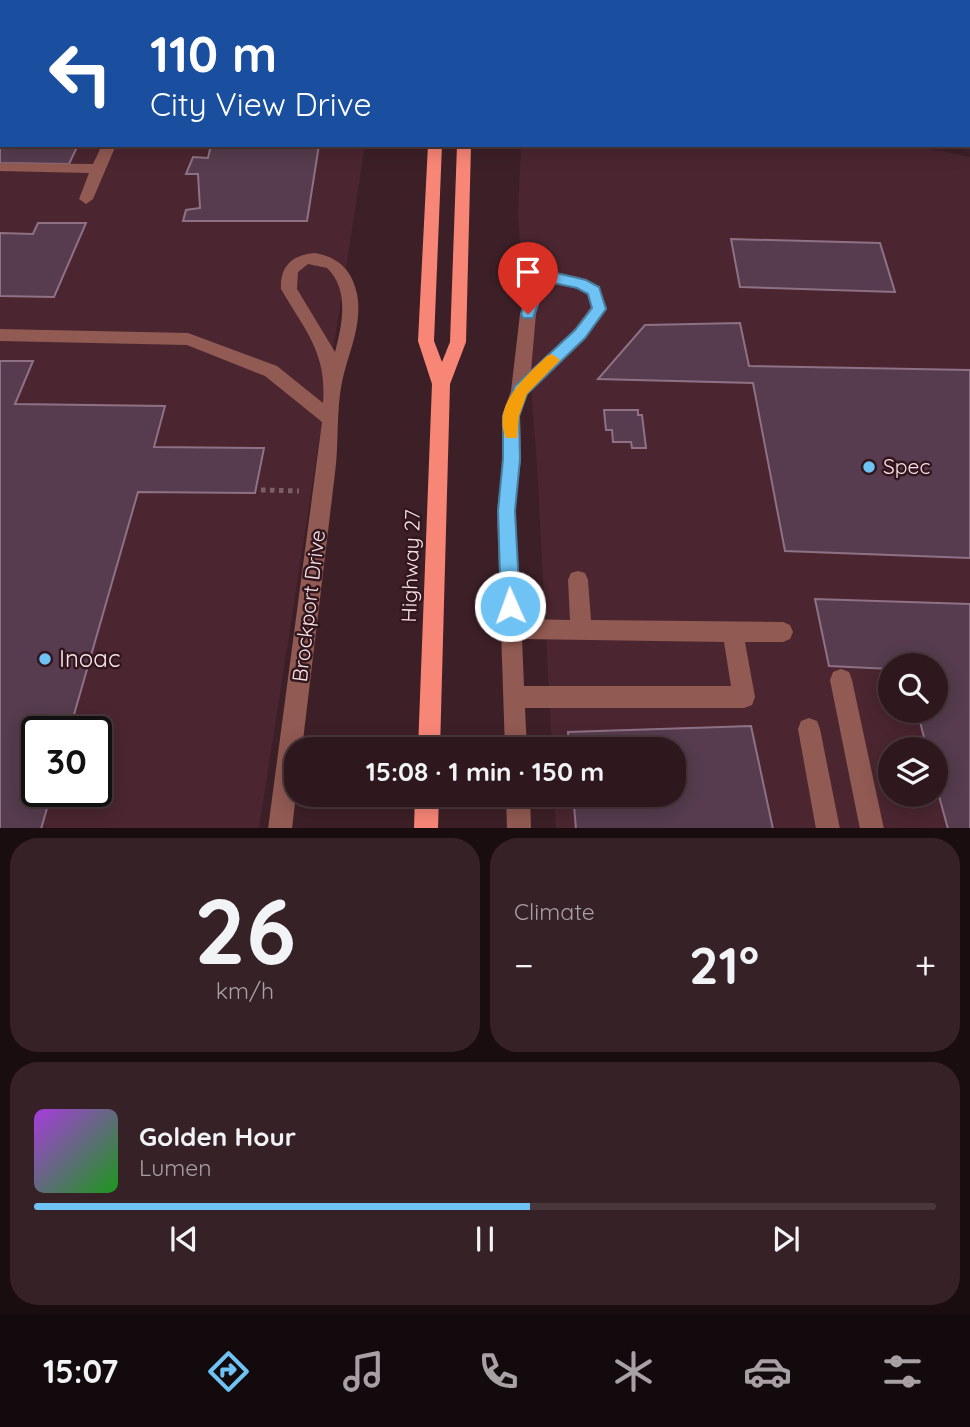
<!DOCTYPE html>
<meta charset="utf-8">
<style>
:root{--surface:#2e181d;--page:#362126;--text:#f1f3f6;--muted:#a7a0a4;--line:#49373b;--accent:#6ec2f4}
body{margin:0;font-family:Quicksand,sans-serif;background:var(--page);color:var(--text);height:100vh;display:flex;flex-direction:column;font-size:26px;white-space:nowrap}
*{box-sizing:border-box;margin:0}
p{font-size:23px;color:var(--muted)}
.icon{flex:none;width:38px;height:38px;fill:none;stroke:currentColor;stroke-width:2;stroke-linecap:round;stroke-linejoin:round}
.map{position:relative;height:828px;overflow:hidden}
.sheet{display:flex;flex-direction:column;gap:10px;padding:10px;background:#190d10;flex:1}
.sheet>*{flex:none}
.top-card{position:absolute;left:0px;top:0px;width:971px;height:147px;box-shadow:0 4px 18px #0003,0 0 0 2px var(--line);background:#1a4fa0;color:#fff;overflow:hidden}
.fabs{position:absolute;left:878px;top:653px;display:grid;gap:14px}
.fabs a{display:grid;place-items:center;width:70px;height:70px;border-radius:50%;background:var(--surface);box-shadow:0 4px 18px #0003,0 0 0 2px var(--line);font-size:35px}
.speed{position:absolute;left:21px;top:716px;display:flex;gap:14px;font-size:35px;font-weight:700;text-align:center}
.speed>*{display:grid;place-content:center;width:91px;height:91px;border-radius:50%;background:var(--surface);box-shadow:0 4px 18px #0003,0 0 0 2px var(--line);line-height:1}
.speed .limit{border:4px solid #111;border-radius:10px;background:#fff;color:#111}
.pin{position:absolute;display:grid;place-items:center;width:60px;height:60px;color:#fff;margin:-72px -30px;border-radius:50% 50% 50% 0;rotate:-45deg;box-shadow:0 0 7px #0007}
.pin .icon{rotate:45deg}
.me{position:absolute;width:77px;margin:-38px;rotate:358deg;stroke-linejoin:round;filter:drop-shadow(0 0 5px #0008)}
.turn{display:flex;align-items:center;gap:24px;height:147px;padding:0 35px;font-size:32px}
.turn .icon{width:91px;height:91px;stroke-width:2.5}
.turn b{display:block;font-size:49px;line-height:60px}
.big{font-size:52px;font-weight:700;line-height:1.1}
.sheet .tile{flex:1;display:flex;flex-direction:column;justify-content:center;gap:10px;min-width:0;padding:0 24px;border-radius:28px;background:var(--page)}
.sheet .dial{align-items:center;gap:0}
.dial b{font-size:91px;line-height:1}
.song{display:flex;align-items:center;gap:21px}
.cover{width:84px;height:84px;border-radius:10px;background:linear-gradient(135deg,hsl(280 70% 55%),hsl(120 70% 35%))}
.played{height:7px;border-radius:4px;background:linear-gradient(90deg,var(--accent) 55%,var(--line) 55%)}
.keys{display:flex;justify-content:space-around;direction:ltr}
.heat{display:flex;justify-content:space-between;align-items:center;font-size:38px;direction:ltr}
.sheet .tiles{flex:1;display:grid;gap:10px;grid-template-columns:1fr 1fr}
.tile:last-child{grid-column:span 2}
.trip{position:absolute;left:284px;top:737px;width:402px;height:70px;border-radius:28px;background:var(--surface);box-shadow:0 4px 18px #0003,0 0 0 2px var(--line);font-weight:700;line-height:70px;text-align:center}
.tab-bar{display:flex;height:112px;justify-content:space-around;align-items:center;background:#120a0c;color:var(--muted)}
.tab-bar .icon{width:49px;height:49px}
.tab-bar .selected{color:var(--accent)}
.tab-bar b{font-size:32px;color:var(--text)}
.map>svg:first-child{display:block}
</style>
<div class="map">
<svg width="970" height="829" viewBox="0 0 970 829">
<rect width="100%" height="100%" fill="#3d2027"/>
<path fill="#4b2630" fill-rule="evenodd" d="M0,0L197,2H2V145H365L259,828H0ZM37,732H96V791H37Z
M651,0H970V92V2Z
M521,145H912L970,157V828H556L554,795L674,794V749H552L537,465L518,215ZM891,665H936V710H891ZM891,749H936V794H891Z"/>
<path fill="#563c4e" stroke="#8e7185" stroke-width="2" d="M0,2L2,145H78L69,164L0,163Z
M211,145H319L307,221H183L186,210L200,208L198,174H186L193,157L208,158Z
M38,223H86L54,297L0,296V233L33,234Z
M731,239L880,243L895,292L740,287Z
M740,323L749,366L970,370V558L785,551L753,383L598,379L645,325Z
M0,361H33L15,404L165,406L154,447L264,448L255,493L138,492L69,732H37V791H52L41,829H0Z
M604,410H638V415H642L646,448H632L631,442H613L612,430H606Z
M815,599L970,604V829H948L936,785V749H927L917,710H936V665H891V669L829,666Z
M751,726L773,829H576L573,794H674V749H569L568,732Z"/>
<g fill="none" stroke-linecap="round" stroke-linejoin="round">
<path stroke="#7a6066" stroke-width="5" stroke-dasharray="4.5 4.5" stroke-linecap="butt" d="M261,490L299,491"/>
<path fill="#915a52" fill-rule="evenodd" d="M677,0H689L675,2Z
M102,145H116L93,199L86,204L79,199L89,173L0,171V163L93,164Z
M315,253C338,257 352,270 357,294C363,325 348,353 342,382C336,411 339,443 335,473C324,565 313,657 302,749H296V794L292,829H268L322,422L265,376L187,345L0,341V329L188,333L277,366L323,403C327,352 305,331 281,289C280,266 292,255 315,253ZM308,264L327,268C350,290 342,325 335,352L297,289L298,272Z
M552,272C582,278 597,276 607,308L586,338L527,395L520,416L521,459L515,511L521,619L570,620L568,580L571,573L578,571L585,573L588,580L591,620L783,622L790,625L793,632L790,639L783,642H745L755,697L752,705L744,708H525L527,749H505L497,511L503,459L502,416L511,391L520,314L529,286L531,282ZM554,284L577,288L587,294L591,307L574,330L531,371L536,314L544,289ZM522,639L724,642L731,686H524Z
M841,669L849,672L852,680L884,829H860L830,680L833,672Z
M809,718L817,721L820,729L840,829H816L798,729L801,721Z
M506,794H530L531,829H507Z"/>
<path fill="#f88677" fill-rule="evenodd" d="M436,0H448V2H436Z
M461,0H473V2H461Z
M428,145H442L434,341L442,362L450,342L457,145H471L466,342L450,384L440,749H418L432,384L418,341Z
M415,794H439L438,829H414Z"/>
<g stroke="#cbb4b9" stroke-width="5">
<path id="rail" d="M259,0L269,2
M290,0L301,2
M324,0L335,2
M357,0L367,2
M389,0L399,2"/>
</g>
<use href="#rail" stroke="#32161e" stroke-width="3.5" stroke-dasharray="11" stroke-linecap="butt"/>
</g>
<path fill="#6ec2f4" stroke="#487e9f" stroke-width="2" d="M552,272L586,280L599,287L606,309L585,338L527,394L519,416L520,459L515,511L520,606L517,612L510,614L504,612L501,606L498,511L503,459V416L515,386L575,330L592,308L588,294L577,288L554,283L543,289L533,318H523L521,314L532,283Z"/>
<path fill="#f59e0b" d="M552,354L560,360L527,394L519,416L517,438H506C491,405 526,376 547,356Z"/>
<g fill="#6ec2f4" stroke="#32161e" stroke-width="2.5">
<circle cx="869" cy="467" r="7"/>
<circle cx="45" cy="659" r="7"/>
</g>
<g text-anchor="middle" stroke-width="5" stroke-linejoin="round" paint-order="stroke">
<g font-size="21" fill="#f8e3e7" stroke="#32161e" text-anchor="start">
<text x="883" y="474">Spec</text>
</g>
<g font-size="21" fill="#f8e3e7" stroke="#32161e">
<text transform="translate(411 566) rotate(-88)" y="7">Highway 27</text>
<text transform="translate(309 606) rotate(-83)" y="7">Brockport Drive</text>
</g>
<g font-size="24" fill="#f8e3e7" stroke="#32161e" text-anchor="start">
<text x="59" y="667">Inoac</text>
</g>
</g>
</svg>
<div class="fabs">
<a><svg class="icon" aria-label="search" viewBox="0 0 24 24"><circle cx="10" cy="10" r="6"/><path d="M15 15l6 6"/></svg></a>
<a><svg class="icon" aria-label="layers" viewBox="0 0 24 24"><path d="M12 4l9 5-9 5-9-5zM3 14l9 5 9-5"/></svg></a>
</div>
<div class="speed"><div class="limit">30</div></div>
<div class="pin" style="left:528px;top:314px;background:#d93025"><svg class="icon" aria-label="arrive" viewBox="0 0 24 24"><path d="M6 21V4h12l-3 4 3 4H6"/></svg></div>
<svg class="me" style="left:510px;top:606px" viewBox="-20 -20 40 40"><circle r="17" fill="#6ec2f4" stroke="#fff" stroke-width="3"/><path d="M0-11L8 9 0 5-8 9z" fill="#fff"/></svg>
<div class="trip">15:08 · 1 min · 150 m</div>
<div class="top-card">
<div class="turn"><svg class="icon" aria-label="left" viewBox="0 0 24 24"><path d="M17 20v-9H6M10 6l-5 5 5 5"/></svg><div><b>110 m</b>City View Drive</div></div>
</div>
</div>
<section class="sheet">
<div class="tiles">
<div class="tile dial"><b>26</b><p>km/h</p></div>
<div class="tile"><p>Climate</p>
<div class="heat"><a>−</a><b class="big">21°</b><a>+</a></div>
</div>
<div class="tile">
<div class="song"><i class="cover"></i><div><b>Golden Hour</b><p>Lumen</p></div></div>
<div class="played"></div>
<div class="keys"><svg class="icon" aria-label="previous" viewBox="0 0 24 24"><path d="M18 5L8 12l10 7zM5 5v14"/></svg><svg class="icon" aria-label="pause" viewBox="0 0 24 24"><path d="M8 5v14M16 5v14"/></svg><svg class="icon" aria-label="next" viewBox="0 0 24 24"><path d="M6 5l10 7-10 7zM19 5v14"/></svg></div>
</div>
</div>
</section>
<nav class="tab-bar">
<b>15:07</b>
<svg class="icon selected" aria-label="directions" viewBox="0 0 24 24"><path d="M12 3l9 9-9 9-9-9zM9 14v-3h6M13 9l2 2-2 2"/></svg>
<svg class="icon" aria-label="music" viewBox="0 0 24 24"><path d="M9 18V5l10-2v13"/><circle cx="6" cy="18" r="3"/><circle cx="16" cy="16" r="3"/></svg>
<svg class="icon" aria-label="phone" viewBox="0 0 24 24"><path d="M5 4h4l2 5-3 2q2 4 5 5l2-3 5 2v4C11 20 4 13 5 4z"/></svg>
<svg class="icon" aria-label="climate" viewBox="0 0 24 24"><path d="M12 3v18M4 7l16 10M4 17L20 7"/></svg>
<svg class="icon" aria-label="car" viewBox="0 0 24 24"><path d="M5 17H2v-5l4-1 3-4h7l3 4 3 1v5h-3M9 17h6M6 11h13"/><circle cx="7" cy="17" r="2"/><circle cx="17" cy="17" r="2"/></svg>
<svg class="icon" aria-label="filters" viewBox="0 0 24 24"><path d="M4 7h16M4 17h16"/><circle cx="9" cy="7" r="2"/><circle cx="15" cy="17" r="2"/></svg>
</nav>
